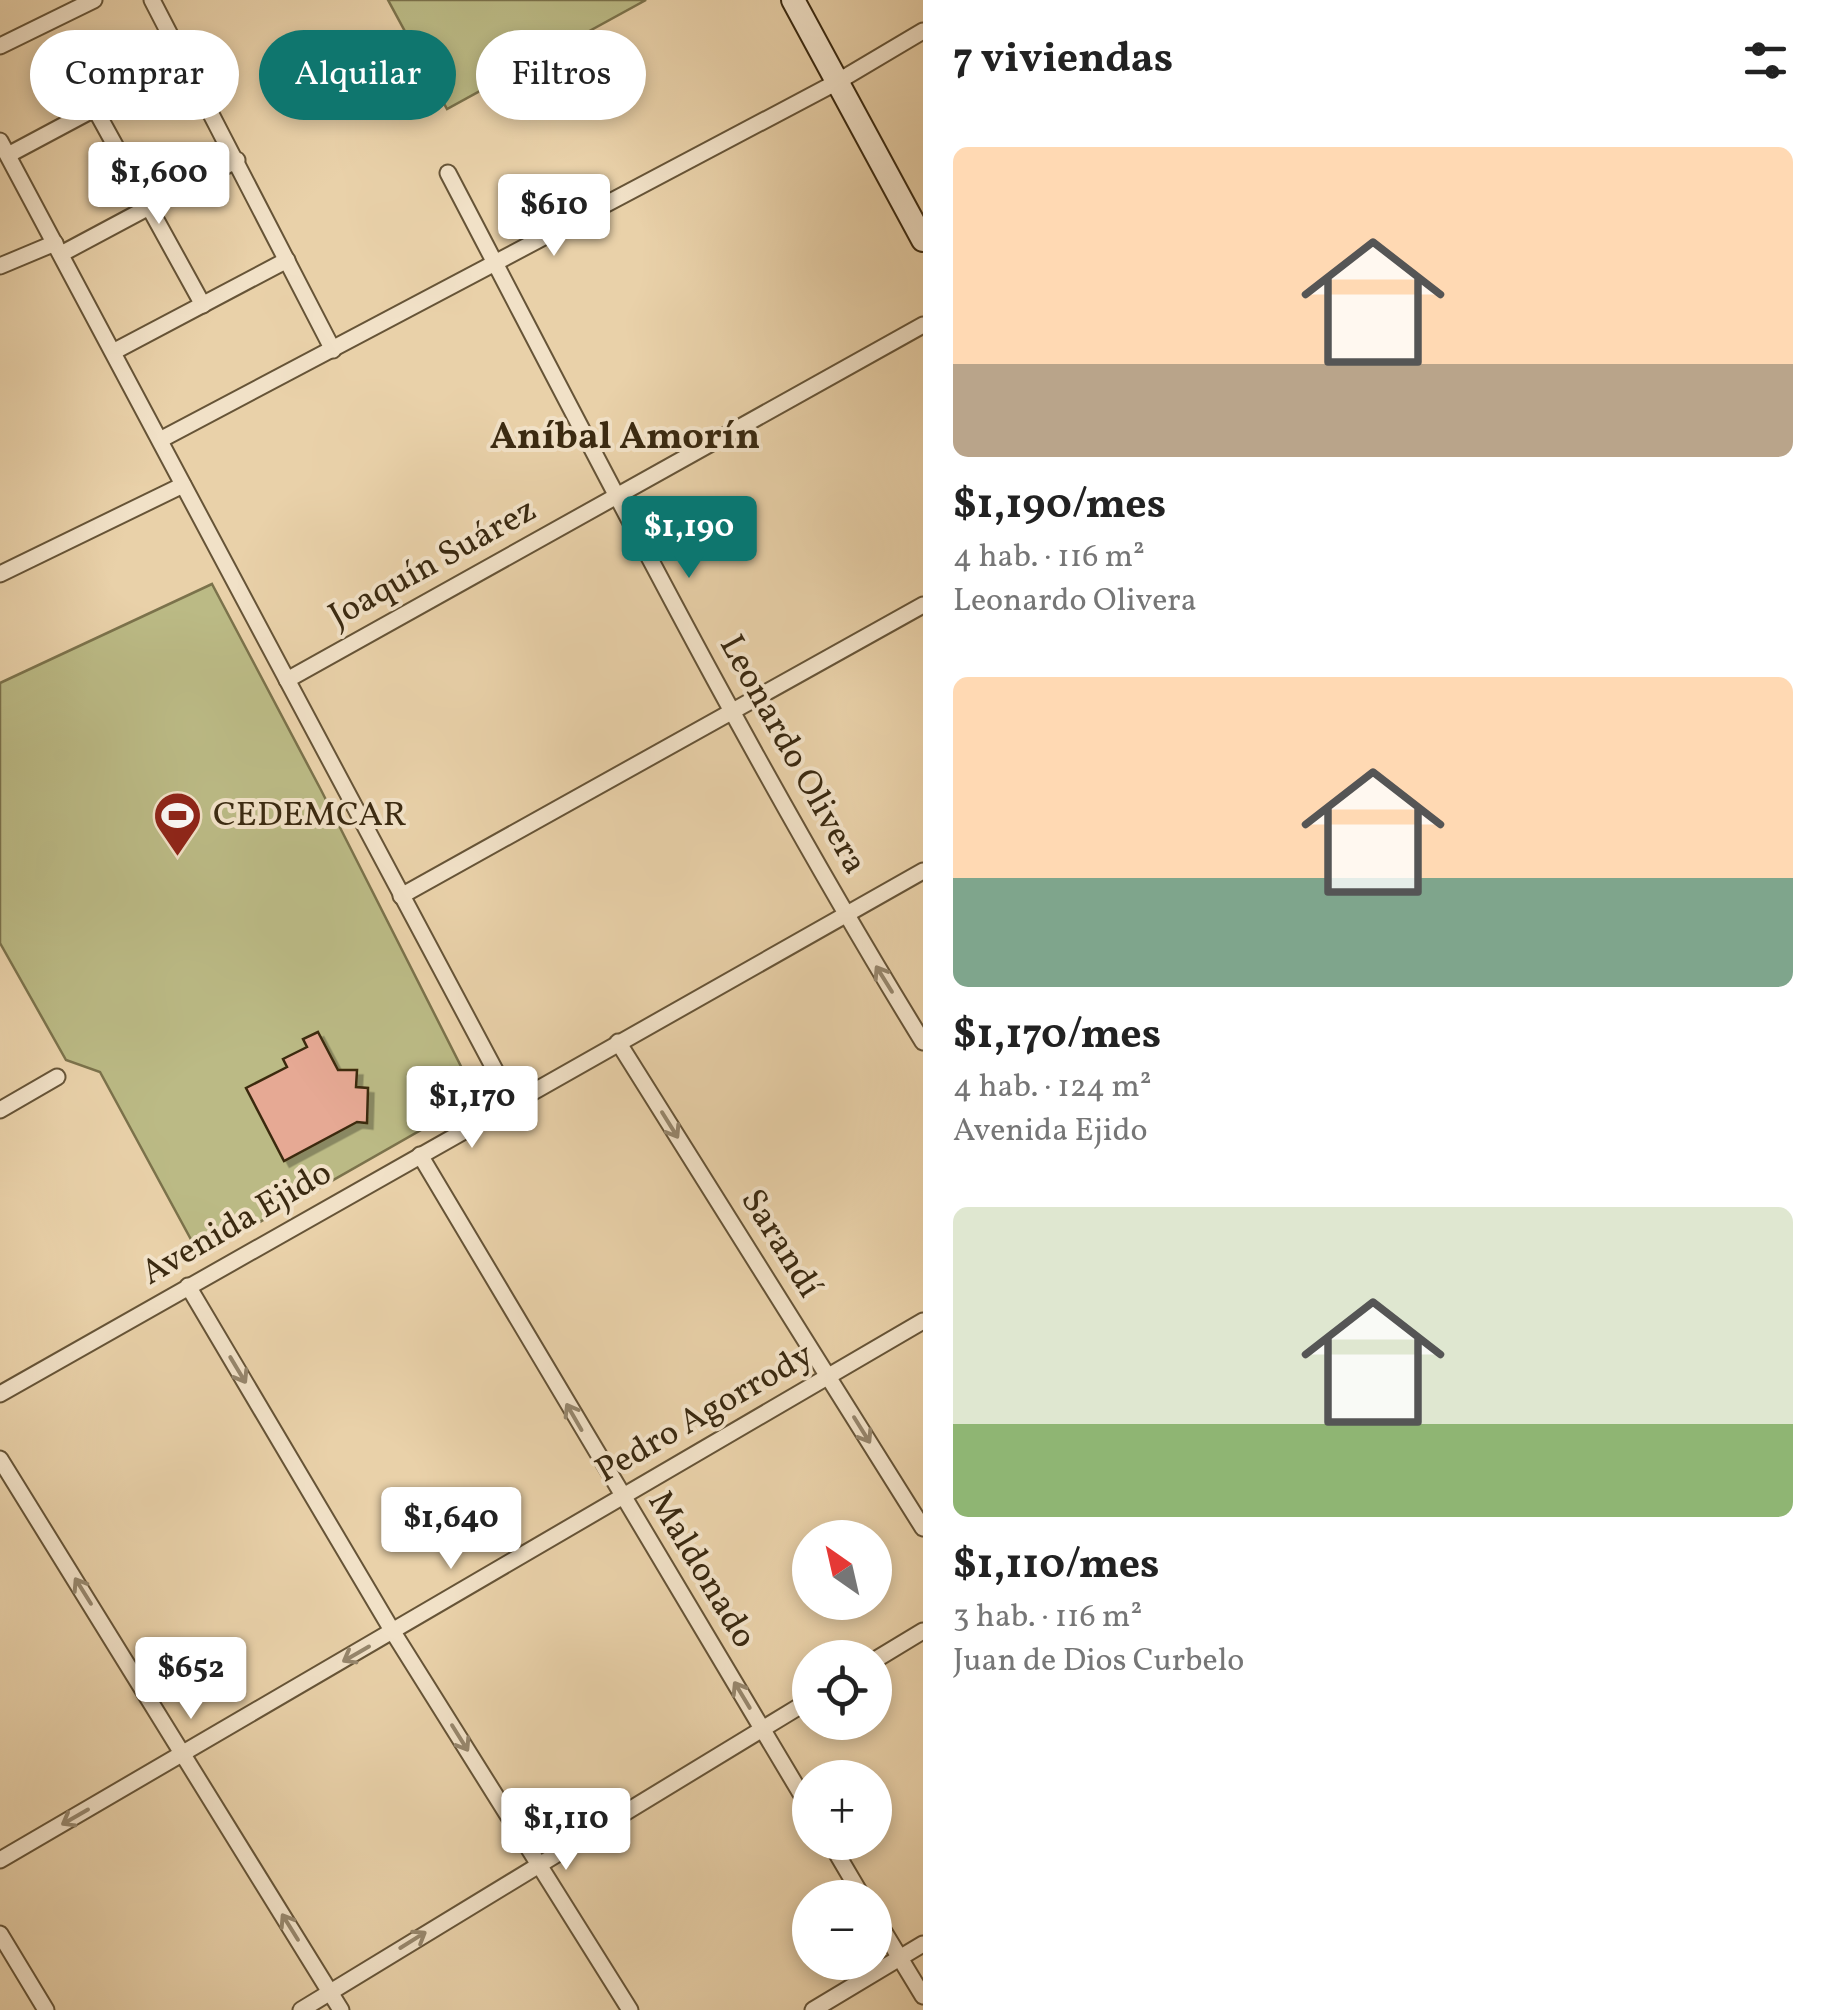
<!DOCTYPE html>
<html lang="es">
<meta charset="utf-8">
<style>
:root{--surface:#fff;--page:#f2f2f2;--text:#222;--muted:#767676;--accent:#0f766e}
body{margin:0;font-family:Vollkorn,serif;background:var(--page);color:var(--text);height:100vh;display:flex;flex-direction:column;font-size:38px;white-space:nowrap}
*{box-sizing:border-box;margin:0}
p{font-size:32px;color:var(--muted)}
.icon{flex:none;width:55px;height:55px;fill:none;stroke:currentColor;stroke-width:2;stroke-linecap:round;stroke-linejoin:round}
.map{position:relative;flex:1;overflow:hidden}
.details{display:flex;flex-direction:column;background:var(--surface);width:900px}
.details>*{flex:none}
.hud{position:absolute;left:30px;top:30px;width:742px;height:90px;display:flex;gap:20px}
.needle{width:65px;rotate:326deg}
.fabs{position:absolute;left:792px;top:1520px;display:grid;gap:20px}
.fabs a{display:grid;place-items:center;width:100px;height:100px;border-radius:50%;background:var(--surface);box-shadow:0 5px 15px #0003;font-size:50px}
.price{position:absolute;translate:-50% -85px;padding:0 22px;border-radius:10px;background:#fff;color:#222;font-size:32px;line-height:65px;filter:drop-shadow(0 2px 5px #0008)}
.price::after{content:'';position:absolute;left:50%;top:60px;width:30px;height:22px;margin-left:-15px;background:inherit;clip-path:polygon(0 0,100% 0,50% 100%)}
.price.current{background:var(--accent);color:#fff}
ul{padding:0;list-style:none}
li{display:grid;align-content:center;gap:20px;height:530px;padding:0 30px}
li span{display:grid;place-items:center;height:310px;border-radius:15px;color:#555}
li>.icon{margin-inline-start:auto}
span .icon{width:180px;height:180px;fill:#fffc;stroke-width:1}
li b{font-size:42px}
h2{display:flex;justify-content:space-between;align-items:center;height:120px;padding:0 30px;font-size:42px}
.pill{padding:0 35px;border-radius:45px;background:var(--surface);box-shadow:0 5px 15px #0003;font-size:35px;line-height:90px}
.pill.current{background:var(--accent);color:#fff}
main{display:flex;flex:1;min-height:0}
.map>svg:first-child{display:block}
.green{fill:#bbba85;stroke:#7b724b;stroke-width:2.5}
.building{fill:#e6a994;stroke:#3b2a11;stroke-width:2.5;filter:url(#shadow)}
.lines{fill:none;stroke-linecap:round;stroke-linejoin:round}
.street-casing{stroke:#665437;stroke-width:19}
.secondary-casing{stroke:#3b2a11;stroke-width:26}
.street{stroke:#f1e1c7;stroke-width:15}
.secondary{stroke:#f1e1c7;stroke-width:22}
.oneway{stroke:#96866c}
.labels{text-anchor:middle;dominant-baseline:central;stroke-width:8;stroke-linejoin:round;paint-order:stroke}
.street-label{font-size:35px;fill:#3b2a11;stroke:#f1e1c7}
.poi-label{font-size:35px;fill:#3b2a11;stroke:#f1e1c7;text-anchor:start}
.neighbourhood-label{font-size:38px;font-weight:bold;fill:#3b2a11;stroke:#f1e1c7}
</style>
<main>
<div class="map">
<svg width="923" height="2010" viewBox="0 0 923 2010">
<defs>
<filter id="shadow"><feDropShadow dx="5.5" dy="5.5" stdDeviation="0" flood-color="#0004"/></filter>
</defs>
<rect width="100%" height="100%" fill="#e9d1a9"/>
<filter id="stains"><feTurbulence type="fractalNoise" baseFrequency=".002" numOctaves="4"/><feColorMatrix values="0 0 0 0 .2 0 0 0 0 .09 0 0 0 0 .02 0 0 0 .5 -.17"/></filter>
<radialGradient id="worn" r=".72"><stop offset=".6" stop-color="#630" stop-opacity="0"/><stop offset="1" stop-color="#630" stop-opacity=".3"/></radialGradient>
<g class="green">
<polygon points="388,0 646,0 447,109"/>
<polygon points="212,584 321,790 477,1098 200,1256 100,1072 66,1060 0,943 0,683"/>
</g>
<polygon class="building" points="318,1032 338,1070 357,1070 356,1087 368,1088 367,1123 357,1122 284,1161 246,1088 287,1067 283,1059 307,1047 303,1039"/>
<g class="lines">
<defs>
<g id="street">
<polyline points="152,0 333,350"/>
<polyline points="0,46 94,0"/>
<polyline points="95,109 203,305"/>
<polyline points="0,141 512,1102"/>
<polyline points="8,155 186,60"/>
<path d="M 448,173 C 601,465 750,761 923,1042"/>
<polyline points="61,254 237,160"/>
<polyline points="0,266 55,243"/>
<polyline points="113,352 287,260"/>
<polyline points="160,440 837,82 923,31"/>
<polyline points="0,574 183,485"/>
<polyline points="287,680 923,325"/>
<polyline points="401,896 923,605"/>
<polyline points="618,1042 923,1528"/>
<polyline points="0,1110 57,1077"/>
<polyline points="420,1155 810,1809"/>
<polyline points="188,1286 393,1632 630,2010"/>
<polyline points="0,1394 923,871"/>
<polyline points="0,1459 341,2010"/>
<polyline points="875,1660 923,1631"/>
<polyline points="830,1842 863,1898"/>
<polyline points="0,1860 923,1321"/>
<polyline points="875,1917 923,1996"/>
<polyline points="0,1934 46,2010"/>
<polyline points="301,2010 810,1700"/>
<polyline points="813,2010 923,1944"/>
</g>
<polyline id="secondary" points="793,0 923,240"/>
</defs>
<use href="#street" class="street-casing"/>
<use href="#secondary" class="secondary-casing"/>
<use href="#street" class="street"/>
<use href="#secondary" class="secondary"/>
</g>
<defs><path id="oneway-shaft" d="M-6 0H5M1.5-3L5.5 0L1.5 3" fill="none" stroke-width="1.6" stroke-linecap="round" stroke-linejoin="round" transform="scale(2.5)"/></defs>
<g class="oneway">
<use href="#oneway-shaft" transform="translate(884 979) rotate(-122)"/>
<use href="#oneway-shaft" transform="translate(670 1125) rotate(58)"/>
<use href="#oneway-shaft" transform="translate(238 1370) rotate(59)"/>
<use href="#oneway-shaft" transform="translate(574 1417) rotate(-120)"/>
<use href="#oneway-shaft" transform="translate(862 1430) rotate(58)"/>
<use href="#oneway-shaft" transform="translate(83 1591) rotate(-122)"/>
<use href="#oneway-shaft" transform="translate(356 1654) rotate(150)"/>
<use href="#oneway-shaft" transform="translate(742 1695) rotate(-121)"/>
<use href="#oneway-shaft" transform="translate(460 1738) rotate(58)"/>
<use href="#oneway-shaft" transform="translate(75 1817) rotate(150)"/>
<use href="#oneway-shaft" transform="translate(290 1927) rotate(-122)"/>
<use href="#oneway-shaft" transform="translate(413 1940) rotate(-32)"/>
</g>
<defs>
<symbol id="stadium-pin" viewBox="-11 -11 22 30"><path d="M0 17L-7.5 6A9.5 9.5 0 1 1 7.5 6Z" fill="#8f2418" stroke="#f1e1c7"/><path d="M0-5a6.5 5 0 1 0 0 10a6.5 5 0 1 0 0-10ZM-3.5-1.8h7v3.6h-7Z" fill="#fff"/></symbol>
</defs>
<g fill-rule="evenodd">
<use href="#stadium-pin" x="150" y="788" width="55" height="75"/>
</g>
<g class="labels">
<g class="street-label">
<text transform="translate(433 564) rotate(-29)">Joaquín Suárez</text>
<text transform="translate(792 755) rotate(61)">Leonardo Olivera</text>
<text transform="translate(237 1224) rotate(-30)">Avenida Ejido</text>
<text transform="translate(780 1244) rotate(58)">Sarandí</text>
<text transform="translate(705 1414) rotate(-30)">Pedro Agorrody</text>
<text transform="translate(701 1570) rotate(59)">Maldonado</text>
</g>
<g class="poi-label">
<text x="213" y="816">CEDEMCAR</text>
</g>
<g class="neighbourhood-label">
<text x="625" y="438">Aníbal Amorín</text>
</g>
</g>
<rect width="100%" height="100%" filter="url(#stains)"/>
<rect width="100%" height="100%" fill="url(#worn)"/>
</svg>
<div class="fabs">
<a><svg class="needle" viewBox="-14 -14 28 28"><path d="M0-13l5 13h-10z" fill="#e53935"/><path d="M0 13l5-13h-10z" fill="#767676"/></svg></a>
<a><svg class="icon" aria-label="locate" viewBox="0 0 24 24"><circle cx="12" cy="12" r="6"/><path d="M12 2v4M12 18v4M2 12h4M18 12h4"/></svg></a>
<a>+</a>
<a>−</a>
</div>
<b class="price" style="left:159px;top:227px">$1,600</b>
<b class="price" style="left:554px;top:259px">$610</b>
<b class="price current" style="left:689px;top:581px">$1,190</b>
<b class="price" style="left:472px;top:1151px">$1,170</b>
<b class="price" style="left:451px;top:1572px">$1,640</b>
<b class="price" style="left:191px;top:1722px">$652</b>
<b class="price" style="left:566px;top:1873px">$1,110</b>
<div class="hud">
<a class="pill">Comprar</a>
<a class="pill current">Alquilar</a>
<a class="pill">Filtros</a>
</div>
</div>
<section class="details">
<h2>7 viviendas<svg class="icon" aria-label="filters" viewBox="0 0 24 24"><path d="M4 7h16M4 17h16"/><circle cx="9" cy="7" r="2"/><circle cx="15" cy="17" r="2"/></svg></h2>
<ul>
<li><span style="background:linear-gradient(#ffd9b3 70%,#b9a48a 0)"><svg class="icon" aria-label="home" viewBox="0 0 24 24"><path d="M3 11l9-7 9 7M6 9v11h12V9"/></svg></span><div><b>$1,190/mes</b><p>4 hab. · 116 m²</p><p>Leonardo Olivera</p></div></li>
<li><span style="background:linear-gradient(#ffd9b3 65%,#7fa58c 0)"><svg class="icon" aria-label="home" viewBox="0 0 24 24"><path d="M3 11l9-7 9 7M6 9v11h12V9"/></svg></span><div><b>$1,170/mes</b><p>4 hab. · 124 m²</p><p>Avenida Ejido</p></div></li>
<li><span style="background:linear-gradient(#dfe7d0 70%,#8fb573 0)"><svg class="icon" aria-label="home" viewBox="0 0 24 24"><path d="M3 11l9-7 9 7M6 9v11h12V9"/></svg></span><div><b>$1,110/mes</b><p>3 hab. · 116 m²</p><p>Juan de Dios Curbelo</p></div></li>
</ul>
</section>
</main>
